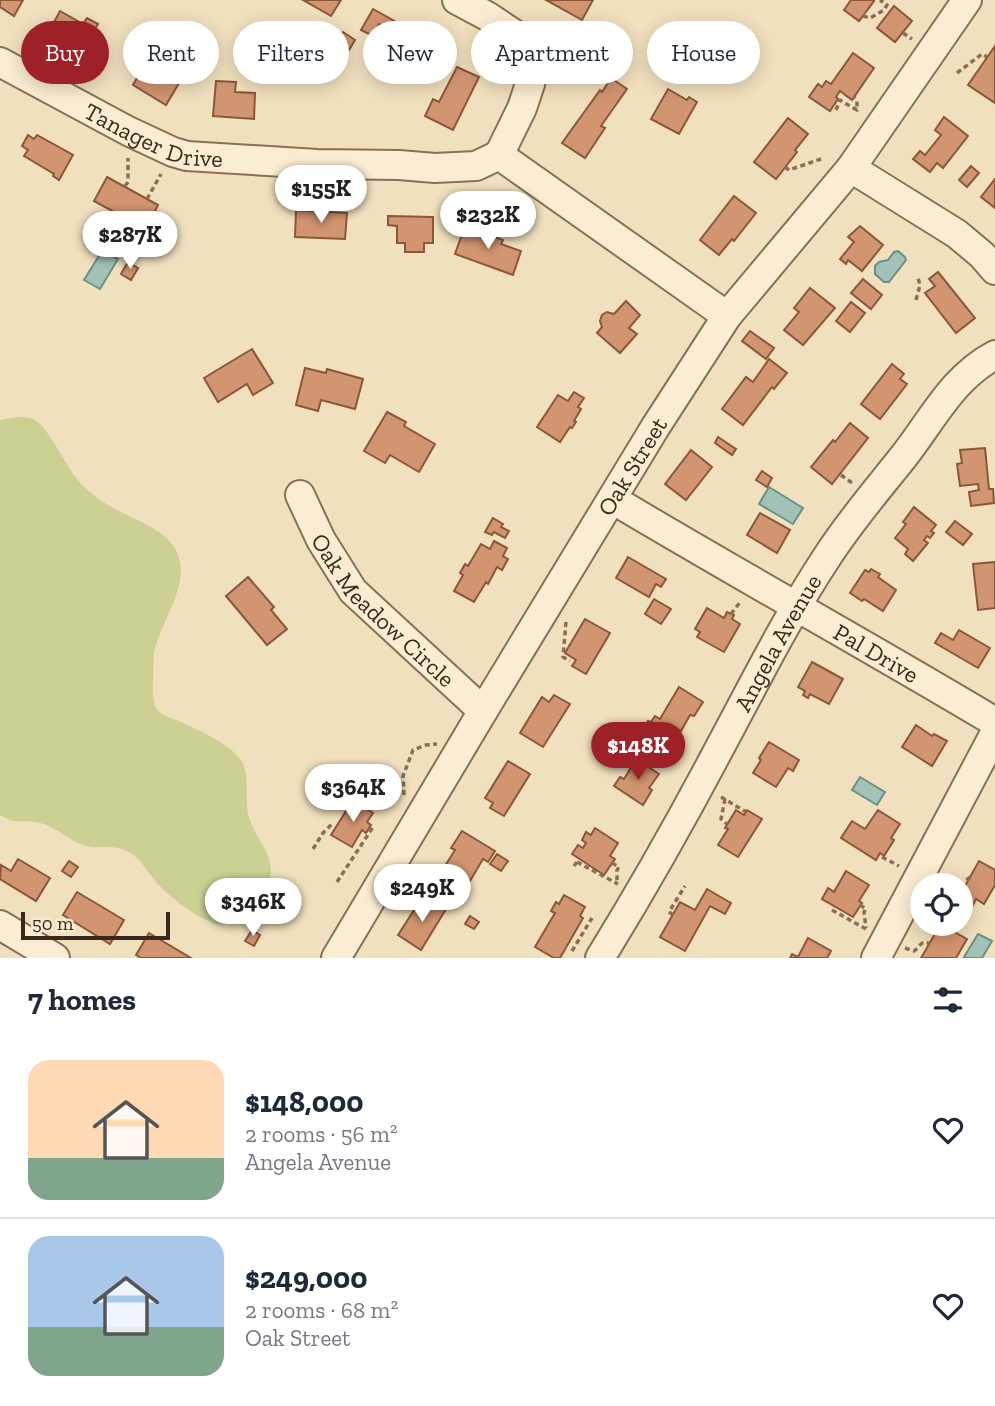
<!DOCTYPE html>
<meta charset="utf-8">
<style>
:root{--surface:#fff;--page:#f2f2f3;--text:#1f2937;--muted:#747a83;--line:#e0e1e3;--accent:#9f2128}
body{margin:0;font-family:"Zilla Slab",serif;background:var(--page);color:var(--text);height:100vh;display:flex;flex-direction:column;font-size:26px;white-space:nowrap}
*{box-sizing:border-box;margin:0}
p{font-size:23px;color:var(--muted)}
.icon{flex:none;width:38px;height:38px;fill:none;stroke:currentColor;stroke-width:2;stroke-linecap:round;stroke-linejoin:round}
.map{position:relative;height:958px;overflow:hidden}
.side{display:flex;flex-direction:column;background:var(--surface);flex:1}
.side>*{flex:none}
.guide{position:absolute;left:21px;top:21px;width:954px;height:63px;display:flex;gap:14px}
.buttons{position:absolute;left:910px;top:873px;display:grid;gap:14px}
.buttons a{display:grid;place-items:center;width:63px;height:63px;border-radius:50%;background:var(--surface);box-shadow:0 4px 18px #0003;font-size:35px}
.scale{position:absolute;left:21px;bottom:18px;width:149px;box-sizing:border-box;padding-left:7px;border:4px solid #39281b;border-top:0;font-size:19px;line-height:24px;white-space:nowrap;color:#39281b;-webkit-text-stroke:5px #f8eace;paint-order:stroke}
.price{position:absolute;translate:-50% -60px;padding:0 16px;border-radius:24px;background:#fff;color:#222;font-size:23px;line-height:46px;filter:drop-shadow(0 2px 4px #0008)}
.price::after{content:'';position:absolute;left:50%;top:42px;width:21px;height:16px;margin-left:-10px;background:inherit;clip-path:polygon(0 0,100% 0,50% 100%)}
.price.active{background:var(--accent);color:#fff}
ul{padding:0;list-style:none}
li{display:flex;align-items:center;gap:21px;height:175px;padding:0 28px}
li+li{border-top:2px solid var(--line)}
li span{display:grid;place-items:center;flex:none;width:196px;height:140px;border-radius:21px;color:#555}
li>.icon{margin-inline-start:auto}
span .icon{width:84px;height:84px;fill:#fffc;stroke-width:1}
li b{font-size:30px}
h2{display:flex;justify-content:space-between;align-items:center;height:84px;padding:0 28px;font-size:30px}
.pill{padding:0 24px;border-radius:32px;background:var(--surface);box-shadow:0 4px 18px #0003;font-size:24px;line-height:63px}
.pill.active{background:var(--accent);color:#fff}
.map>svg:first-child{display:block}
.green{fill:#ccd092}
.water{fill:#a2c2b7;stroke:#699185;stroke-width:2}
.building{fill:#d29571;stroke:#8c5639;stroke-width:2}
.lines{fill:none;stroke-linecap:round;stroke-linejoin:round}
.minor-casing{stroke:#8b6f55;stroke-width:32}
.path{stroke:#8b6f55;stroke-width:3.5;stroke-dasharray:5 3.5;stroke-linecap:butt}
.minor{stroke:#fbedd2;stroke-width:28}
.labels{text-anchor:middle;dominant-baseline:central;stroke-width:6;stroke-linejoin:round;paint-order:stroke}
.street-label{font-size:24px;fill:#39281b;stroke:#f8eace}
</style>
<div class="map">
<svg width="995" height="958" viewBox="0 0 995 958">
<rect width="100%" height="100%" fill="#f1e0be"/>
<path class="green" d="M 17,417 C 22,417 28,417 33,419 C 48,426 65,464 76,478 C 85,489 96,498 108,505 C 132,520 175,530 180,562 C 185,594 160,623 154,653 C 153,661 154,671 153,679 C 153,687 152,698 155,706 C 159,716 171,717 181,722 C 198,730 238,747 244,766 C 249,781 245,799 248,814 C 252,834 272,851 271,873 C 270,892 233,932 213,923 C 193,915 172,899 157,883 C 148,873 141,859 129,852 C 115,843 97,850 83,845 C 68,840 55,826 40,823 C 23,819 17,826 0,815 L 0,420 Z"/>
<g class="water">
<polygon points="107,250 115,255 114,257 118,259 100,289 84,280 102,251 105,253"/>
<polygon points="898,251 905,257 906,260 889,282 884,282 875,274 875,266 879,262 888,260 894,252"/>
<polygon points="769,487 803,508 793,524 759,504"/>
<polygon points="860,777 885,792 877,805 852,790"/>
<polygon points="978,934 992,941 982,958 966,958 964,957"/>
</g>
<g class="building">
<polygon points="0,0 23,0 14,16 0,7"/>
<polygon points="303,0 341,0 331,16"/>
<polygon points="546,0 593,0 582,20"/>
<polygon points="851,0 872,0 874,1 859,21 844,10"/>
<polygon points="894,6 912,21 895,42 877,28"/>
<polygon points="373,9 423,37 410,60 404,57 401,63 386,55 389,49 377,42 385,28 379,24 373,36 361,30"/>
<polygon points="60,11 83,24 87,18 98,24 82,53 47,35"/>
<polygon points="343,32 355,40 349,50 337,42"/>
<polygon points="995,46 995,103 968,85"/>
<polygon points="853,53 874,68 852,100 840,91 836,97 838,99 830,111 809,97 818,84 822,87 826,81 831,84"/>
<polygon points="149,57 157,62 154,68 179,83 166,105 133,85"/>
<polygon points="457,67 479,77 453,130 425,116 433,99 439,102"/>
<polygon points="611,78 627,89 601,126 605,128 585,158 562,143 600,90 602,92"/>
<polygon points="216,81 236,82 235,92 255,93 254,119 213,116"/>
<polygon points="668,89 687,100 689,97 697,102 679,134 651,119"/>
<polygon points="944,117 968,136 943,168 937,163 930,172 913,159 920,151 925,155 941,135 935,130"/>
<polygon points="788,118 808,134 795,150 797,152 776,179 754,162"/>
<polygon points="28,135 34,139 37,135 73,155 59,180 53,176 54,174 24,156 28,150 22,146"/>
<polygon points="971,166 979,173 967,187 959,180"/>
<polygon points="107,177 158,205 155,211 168,218 158,236 94,201"/>
<polygon points="995,179 995,208 981,197"/>
<polygon points="734,196 756,213 734,241 732,239 719,255 700,240"/>
<polygon points="296,210 347,213 345,239 295,237"/>
<polygon points="388,216 433,217 433,243 424,243 424,252 405,252 405,243 397,243 397,226 388,225"/>
<polygon points="465,226 503,240 501,244 521,251 513,275 455,254"/>
<polygon points="860,226 883,245 862,271 848,260 846,264 840,259 854,242 848,237"/>
<polygon points="128,262 138,268 131,280 121,274"/>
<polygon points="938,272 975,318 956,333 925,293 935,286 929,279"/>
<polygon points="863,279 882,295 871,309 851,293"/>
<polygon points="810,288 835,308 803,345 784,330 799,312 794,308"/>
<polygon points="626,301 640,315 629,328 637,334 620,353 597,333 602,327 600,321 602,315 607,312 614,314"/>
<polygon points="851,302 865,313 850,332 836,321"/>
<polygon points="750,331 774,348 766,359 742,341"/>
<polygon points="252,349 273,383 253,395 247,384 218,402 204,378"/>
<polygon points="769,359 787,373 774,389 772,387 743,425 722,409 746,377 753,382"/>
<polygon points="892,364 904,374 900,379 907,384 880,419 861,404"/>
<polygon points="305,368 326,373 327,369 363,379 355,409 321,400 318,411 296,405"/>
<polygon points="574,392 584,398 578,407 581,409 574,421 576,422 572,428 570,427 560,442 537,427 558,395 568,401"/>
<polygon points="387,412 406,422 404,426 435,444 419,472 390,455 385,463 364,451"/>
<polygon points="850,423 868,438 832,484 811,467 833,440 835,442"/>
<polygon points="718,437 736,449 732,455 715,443"/>
<polygon points="985,448 989,489 993,489 994,503 971,506 969,492 979,490 978,484 960,486 957,464 962,463 960,450"/>
<polygon points="691,450 712,467 686,500 665,484"/>
<polygon points="762,471 772,478 767,487 756,480"/>
<polygon points="914,507 936,525 931,531 934,533 930,538 927,536 924,540 928,543 913,561 905,554 908,549 895,538 906,524 903,522"/>
<polygon points="760,513 790,530 777,553 747,535"/>
<polygon points="493,518 503,524 501,527 509,531 505,538 494,532 492,535 485,532"/>
<polygon points="955,521 972,534 963,545 946,532"/>
<polygon points="494,541 507,548 503,556 508,559 502,570 497,567 488,584 486,582 474,602 454,591 463,575 460,573 465,564 468,566 481,544 490,549"/>
<polygon points="628,557 666,579 661,587 656,584 649,597 616,578"/>
<polygon points="995,562 995,608 978,610 973,564"/>
<polygon points="871,569 880,574 878,577 896,590 883,611 864,599 862,601 850,593 865,570 869,572"/>
<polygon points="248,577 274,607 271,610 287,629 267,645 226,596"/>
<polygon points="654,599 671,609 661,624 645,614"/>
<polygon points="707,608 724,618 727,612 734,615 732,619 740,624 724,652 697,637 700,632 695,629"/>
<polygon points="585,619 610,633 586,674 572,666 576,660 565,653"/>
<polygon points="959,630 990,648 978,668 935,643 941,633 953,640"/>
<polygon points="812,662 843,679 829,704 810,694 808,698 803,695 805,691 798,687"/>
<polygon points="679,687 703,702 694,716 690,715 681,731 669,724 665,731 668,732 660,745 640,733 648,721 651,722 655,716 660,719"/>
<polygon points="554,695 570,704 543,747 520,733 542,697 549,702"/>
<polygon points="916,725 932,736 934,734 947,741 932,766 902,747"/>
<polygon points="769,742 799,760 793,771 788,768 776,787 753,773 761,760 759,758"/>
<polygon points="636,759 659,774 649,788 652,790 643,805 614,786 620,777 624,779"/>
<polygon points="508,761 530,774 504,816 490,808 493,803 485,798"/>
<polygon points="353,800 373,813 367,822 371,825 366,833 362,830 352,847 331,835"/>
<polygon points="736,810 744,815 747,810 762,819 738,857 718,845 728,829 725,828"/>
<polygon points="878,810 900,824 891,838 894,840 884,856 880,853 876,860 841,838 852,821 865,829"/>
<polygon points="595,828 618,843 610,856 615,859 604,875 572,854 578,845 583,848 586,843 582,840 586,832 591,835"/>
<polygon points="462,831 495,851 488,862 483,859 470,881 466,879 459,891 442,880 449,869 445,866 455,850 451,848"/>
<polygon points="497,854 508,861 501,871 490,864"/>
<polygon points="18,859 50,878 36,901 0,879 1,865 11,871"/>
<polygon points="69,861 78,867 71,877 62,871"/>
<polygon points="979,861 995,870 995,885 984,904 976,899 972,907 961,901 961,893"/>
<polygon points="846,871 869,885 859,901 862,903 853,917 822,899 828,888 834,892"/>
<polygon points="707,889 731,903 725,914 710,906 685,951 660,937 680,902 695,910"/>
<polygon points="77,892 124,920 110,944 63,915"/>
<polygon points="564,895 585,907 580,916 583,918 560,958 554,958 535,947 555,913 551,911 556,902 559,904"/>
<polygon points="420,901 429,907 433,901 446,909 421,950 398,935"/>
<polygon points="470,916 479,922 474,929 465,924"/>
<polygon points="944,926 967,939 956,958 921,958 935,934 939,935"/>
<polygon points="252,930 260,935 254,946 245,941"/>
<polygon points="149,933 191,958 141,958 136,955"/>
<polygon points="808,938 831,951 827,958 790,958 792,954 798,957"/>
</g>
<g class="lines">
<defs>
<g id="minor">
<polyline points="457,0 487,16 529,44 535,50 536,60 530,84 522,108 499,155"/>
<path id="s1" d="M 0,62 L 128,131 L 173,152 L 187,156 L 317,164 L 399,165 L 435,168 L 476,166 L 499,155 L 727,316"/>
<polyline points="851,168 957,234 982,255 995,270"/>
<path id="s2" d="M 300,495 L 321,540 L 353,591 L 483,711"/>
<path id="s3" d="M 612,499 C 739,575 868,646 995,722"/>
<polyline points="0,925 55,958"/>
<path id="s4" d="M 336,958 L 483,711 L 656,426 L 727,316 L 851,168 L 967,0"/>
<path id="s5" d="M 600,958 C 642,890 681,821 718,751 C 753,686 786,619 827,557 C 850,521 878,489 904,456 C 933,419 952,378 995,355"/>
<polyline points="876,958 995,733"/>
</g>
</defs>
<use href="#minor" class="minor-casing"/>
<g class="path">
<polyline points="863,16 870,18 884,10 887,5 880,0"/>
<polyline points="903,33 912,39"/>
<polyline points="957,73 982,54 987,57"/>
<polyline points="836,110 840,100 857,110 857,101 854,97"/>
<polyline points="785,167 789,170 821,159"/>
<polyline points="125,186 128,182 128,158"/>
<polyline points="147,199 161,174"/>
<polyline points="916,300 920,285 918,278"/>
<polyline points="841,475 852,483"/>
<polyline points="731,614 741,601"/>
<polyline points="566,622 563,657 570,661"/>
<polyline points="404,795 403,776 413,750 426,745 437,744"/>
<polyline points="721,797 746,812"/>
<polyline points="725,799 721,819 727,824"/>
<polyline points="313,849 323,833 333,823"/>
<polyline points="882,857 899,866"/>
<polyline points="577,862 618,884"/>
<polyline points="612,863 619,867 617,870 617,881"/>
<polyline points="574,866 579,859"/>
<polyline points="337,882 373,827"/>
<polyline points="960,886 970,877"/>
<polyline points="860,905 866,909 864,912 866,928"/>
<polyline points="832,910 866,929"/>
<polyline points="673,915 669,912 685,886"/>
<path d="M 905,948 L 914,951 C 920,947 921,939 930,944"/>
<polyline points="572,951 592,918"/>
</g>
<use href="#minor" class="minor"/>
</g>
<g class="labels">
<g class="street-label">
<text stroke="none"><textPath href="#s1" startOffset="172">Tanager Drive</textPath></text>
<text stroke="none"><textPath href="#s4" startOffset="574">Oak Street</textPath></text>
<text stroke="none"><textPath href="#s2" startOffset="144">Oak Meadow Circle</textPath></text>
<text stroke="none"><textPath href="#s5" startOffset="362">Angela Avenue</textPath></text>
<text stroke="none"><textPath href="#s3" startOffset="306">Pal Drive</textPath></text>
</g>
</g>
</svg>
<div class="buttons">
<a><svg class="icon" aria-label="locate" viewBox="0 0 24 24"><circle cx="12" cy="12" r="6"/><path d="M12 2v4M12 18v4M2 12h4M18 12h4"/></svg></a>
</div>
<div class="scale">50 m</div>
<b class="price" style="left:321px;top:225px">$155K</b>
<b class="price" style="left:488px;top:251px">$232K</b>
<b class="price" style="left:130px;top:271px">$287K</b>
<b class="price active" style="left:638px;top:782px">$148K</b>
<b class="price" style="left:353px;top:824px">$364K</b>
<b class="price" style="left:422px;top:924px">$249K</b>
<b class="price" style="left:253px;top:938px">$346K</b>
<div class="guide">
<a class="pill active">Buy</a>
<a class="pill">Rent</a>
<a class="pill">Filters</a>
<a class="pill">New</a>
<a class="pill">Apartment</a>
<a class="pill">House</a>
</div>
</div>
<section class="side">
<h2>7 homes<svg class="icon" aria-label="filters" viewBox="0 0 24 24"><path d="M4 7h16M4 17h16"/><circle cx="9" cy="7" r="2"/><circle cx="15" cy="17" r="2"/></svg></h2>
<ul>
<li><span style="background:linear-gradient(#ffd9b3 70%,#7fa58c 0)"><svg class="icon" aria-label="home" viewBox="0 0 24 24"><path d="M3 11l9-7 9 7M6 9v11h12V9"/></svg></span><div><b>$148,000</b><p>2 rooms · 56 m²</p><p>Angela Avenue</p></div><svg class="icon" aria-label="heart" viewBox="0 0 24 24"><path d="M12 20l-8-8c-3-5 5-10 8-4 3-6 11-1 8 4z"/></svg></li>
<li><span style="background:linear-gradient(#a9c7e8 65%,#7fa58c 0)"><svg class="icon" aria-label="home" viewBox="0 0 24 24"><path d="M3 11l9-7 9 7M6 9v11h12V9"/></svg></span><div><b>$249,000</b><p>2 rooms · 68 m²</p><p>Oak Street</p></div><svg class="icon" aria-label="heart" viewBox="0 0 24 24"><path d="M12 20l-8-8c-3-5 5-10 8-4 3-6 11-1 8 4z"/></svg></li>
</ul>
</section>
